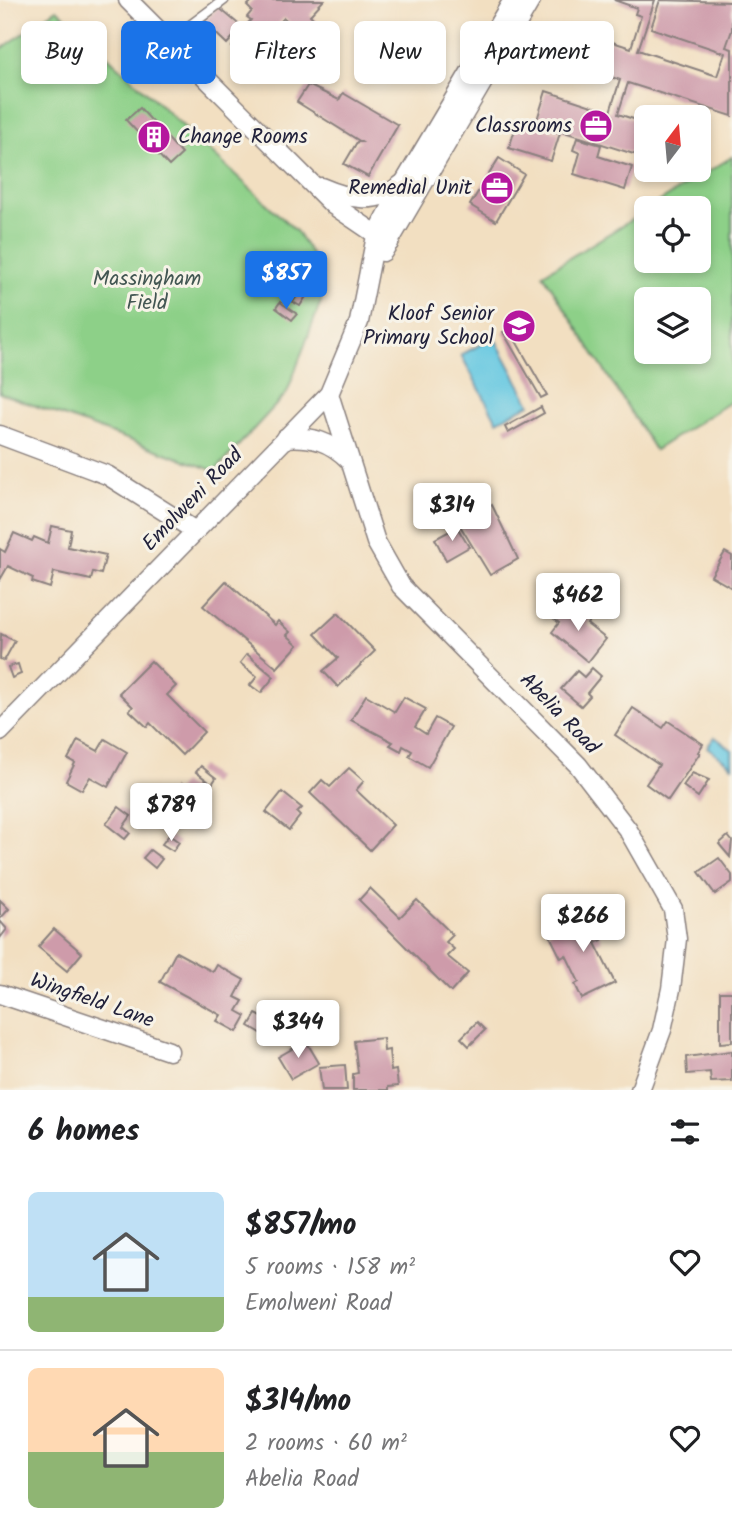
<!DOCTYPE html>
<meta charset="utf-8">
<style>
:root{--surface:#fff;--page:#f6f6f6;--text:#202124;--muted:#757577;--line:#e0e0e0;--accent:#1a73e8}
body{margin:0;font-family:Kalam,sans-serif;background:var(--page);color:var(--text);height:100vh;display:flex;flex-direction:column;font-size:26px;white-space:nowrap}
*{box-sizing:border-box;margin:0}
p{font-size:23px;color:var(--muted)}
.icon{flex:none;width:38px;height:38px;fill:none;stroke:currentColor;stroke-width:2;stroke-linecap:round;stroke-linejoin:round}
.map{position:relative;height:1090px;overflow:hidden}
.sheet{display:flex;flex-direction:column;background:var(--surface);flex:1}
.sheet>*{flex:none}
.guide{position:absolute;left:21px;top:21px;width:691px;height:63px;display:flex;gap:14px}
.needle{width:46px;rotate:16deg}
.buttons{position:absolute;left:634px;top:105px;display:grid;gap:14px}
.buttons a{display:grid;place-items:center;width:77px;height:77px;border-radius:10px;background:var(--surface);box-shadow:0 4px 10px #0003;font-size:35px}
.price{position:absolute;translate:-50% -60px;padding:0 16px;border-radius:7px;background:#fff;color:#222;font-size:23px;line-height:46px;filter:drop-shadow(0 2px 4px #0008)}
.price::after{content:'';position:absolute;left:50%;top:42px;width:21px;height:16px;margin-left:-10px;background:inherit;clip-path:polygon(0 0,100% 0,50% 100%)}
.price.on{background:var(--accent);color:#fff}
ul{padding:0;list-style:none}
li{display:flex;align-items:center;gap:21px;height:175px;padding:0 28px}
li+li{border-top:2px solid var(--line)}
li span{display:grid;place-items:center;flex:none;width:196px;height:140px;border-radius:10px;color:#555}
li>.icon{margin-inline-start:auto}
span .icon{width:84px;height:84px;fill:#fffc;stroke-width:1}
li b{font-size:30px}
h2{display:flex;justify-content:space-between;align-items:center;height:84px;padding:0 28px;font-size:30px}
.pill{padding:0 24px;border-radius:10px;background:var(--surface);box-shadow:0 4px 10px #0003;font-size:24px;line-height:63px}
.pill.on{background:var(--accent);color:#fff}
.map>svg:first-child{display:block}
.green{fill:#8dd088;stroke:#587962;stroke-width:2;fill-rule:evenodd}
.water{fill:#63c7e1;stroke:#42748e;stroke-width:2}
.building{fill:#ce9baa}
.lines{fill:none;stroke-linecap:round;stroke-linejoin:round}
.lane-casing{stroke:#8a807e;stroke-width:12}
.street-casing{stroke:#8a807e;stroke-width:21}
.lane{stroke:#fff;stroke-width:9}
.street{stroke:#fff;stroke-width:18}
.labels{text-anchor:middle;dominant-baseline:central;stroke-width:6;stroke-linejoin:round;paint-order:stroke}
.poi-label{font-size:21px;fill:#22223b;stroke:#f7f3e8;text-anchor:end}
.park-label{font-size:21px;fill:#425652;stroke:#f7f3e8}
.street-label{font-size:21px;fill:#22223b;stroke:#f7f3e8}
</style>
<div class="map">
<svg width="732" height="1090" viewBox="0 0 732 1090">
<rect width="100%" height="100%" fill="#f7f3e8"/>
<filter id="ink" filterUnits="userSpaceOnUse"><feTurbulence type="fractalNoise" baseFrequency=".0143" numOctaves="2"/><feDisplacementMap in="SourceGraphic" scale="14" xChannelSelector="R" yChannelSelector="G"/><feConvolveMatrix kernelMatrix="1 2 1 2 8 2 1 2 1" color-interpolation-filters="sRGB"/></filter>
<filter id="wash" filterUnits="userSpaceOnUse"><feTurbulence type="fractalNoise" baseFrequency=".00686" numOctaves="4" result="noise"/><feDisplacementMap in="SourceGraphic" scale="28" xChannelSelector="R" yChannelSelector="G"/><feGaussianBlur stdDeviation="1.57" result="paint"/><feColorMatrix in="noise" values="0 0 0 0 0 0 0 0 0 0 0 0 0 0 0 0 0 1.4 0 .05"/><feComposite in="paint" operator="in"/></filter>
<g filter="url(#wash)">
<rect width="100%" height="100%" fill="#f2dfc1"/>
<g class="green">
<polygon points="57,9 296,231 320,267 321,301 287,393 215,471 0,393 0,50"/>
<path d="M 732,157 L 732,401 L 655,450 L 543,274 L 646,211 L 646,261 L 698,261 L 698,208 L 649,208 ZM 646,299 L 698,299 L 698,352 L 646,352 Z"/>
</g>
<g class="water">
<polygon points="494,337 530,404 497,421 461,355"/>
<polygon points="715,737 732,750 732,766 707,747"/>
</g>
<g id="blocks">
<g class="building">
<polygon points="253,0 324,0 310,15 320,25 307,39 284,18 245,60 232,47 241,37 238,34 251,20 247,17 252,11 247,6"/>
<polygon points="614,0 655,0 638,50 717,76 725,53 651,28 660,0 732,2 732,30 726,47 732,49 732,116 628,83 618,114 646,123 646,158 536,123 546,91 610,112 620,80 578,66 588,34 631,48 641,16 635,14 637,8"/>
<polygon points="218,7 242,27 227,44 204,22"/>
<polygon points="560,28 579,34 570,61 551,55"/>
<polygon points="308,85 339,100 343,93 398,125 368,177 344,164 357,142 361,142 297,102"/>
<polygon points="140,108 182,154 169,166 126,120"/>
<polygon points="518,120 560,133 551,161 509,148"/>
<polygon points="577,138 601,145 598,156 632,167 625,190 574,174 580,153 573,150"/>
<polygon points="499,158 524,174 496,221 470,205"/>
<polygon points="304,286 310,290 300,306 293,302"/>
<polygon points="280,302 297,314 292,320 276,308"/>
<polygon points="509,329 547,395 541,398 503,332"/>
<polygon points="541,407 544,413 508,433 505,427"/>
<polygon points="492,505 518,559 490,575 459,524"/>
<polygon points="52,526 71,530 68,547 106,555 101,574 93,572 91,580 54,572 50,588 32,582 33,578 8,566 0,580 0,549 5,552 14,533 32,541 34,537 48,543"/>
<polygon points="457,527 469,547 446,560 435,539"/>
<polygon points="725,552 732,556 732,588 711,576"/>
<polygon points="226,581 275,625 278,621 290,632 287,635 298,645 277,668 203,606"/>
<polygon points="575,606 591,619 587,624 606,639 588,662 552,632 559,623 553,618 560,610 567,615"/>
<polygon points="338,613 375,651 338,687 323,671 338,658 315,634"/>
<polygon points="1,634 15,641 4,661 0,659"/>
<polygon points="247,654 274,677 261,693 250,685 257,677 240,663"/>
<polygon points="151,661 176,686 167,695 204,732 182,755 150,723 147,727 129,710 133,707 119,693"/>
<polygon points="18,664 21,674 12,678 8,667"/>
<polygon points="592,668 601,676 587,693 590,696 581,706 561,689 577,671 584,677"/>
<polygon points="366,695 395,712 404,697 426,709 415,727 426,734 435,718 451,727 428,767 409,756 412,751 403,746 401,751 390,745 393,742 351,720"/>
<polygon points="633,708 663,728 668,721 703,744 698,752 700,753 668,800 646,784 659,765 615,735"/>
<polygon points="105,739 127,752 108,787 90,777 82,790 66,781 75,763 68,759 78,740 98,751"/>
<polygon points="201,766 216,778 212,784 196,772"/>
<polygon points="349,768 364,781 356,790 393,825 370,850 310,793 322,780 330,787"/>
<polygon points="692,773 709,780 698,797 683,786"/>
<polygon points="182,783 197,794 175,826 160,815"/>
<polygon points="282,792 302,808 297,813 300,816 289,830 266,812"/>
<polygon points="119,807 131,816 123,827 130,833 125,839 106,824"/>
<polygon points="169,835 179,842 173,851 162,844"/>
<polygon points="728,836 732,841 730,857 719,844"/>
<polygon points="150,850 162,859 155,868 143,858"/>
<polygon points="719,858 732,875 732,882 715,894 699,872"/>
<polygon points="370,888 400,917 417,900 453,935 446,942 454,949 447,956 468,973 451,992 359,900"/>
<polygon points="0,900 9,909 0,919"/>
<polygon points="589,912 602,940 595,943 615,983 582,999 575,984 579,982 566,955 561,958 548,932"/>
<polygon points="0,921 7,929 0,938"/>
<polygon points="54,929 82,953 67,971 38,947"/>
<polygon points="176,952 213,972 217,965 244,980 235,997 243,1001 237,1011 246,1016 237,1032 217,1021 221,1015 160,982"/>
<polygon points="720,992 732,992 732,1042 720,1043"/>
<polygon points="256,1014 275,1024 268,1037 249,1026"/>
<polygon points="477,1022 485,1030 469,1046 461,1038"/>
<polygon points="383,1038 384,1051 389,1050 391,1071 396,1070 398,1086 388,1087 388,1090 353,1090 353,1074 358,1073 354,1041"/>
<polygon points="306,1041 319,1063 291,1079 278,1057"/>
<polygon points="732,1051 732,1081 711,1082 710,1072 687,1074 686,1057"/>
<polygon points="345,1065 347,1090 322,1090 319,1067"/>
</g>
</g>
</g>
<g filter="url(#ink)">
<use href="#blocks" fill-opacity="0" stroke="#8a807e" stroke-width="2"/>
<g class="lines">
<defs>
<polyline id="lane" points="168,42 224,0"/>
<g id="street">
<polyline points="128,0 333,205 389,243"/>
<path d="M 321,187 C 349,199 377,206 402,184"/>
<polyline points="383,252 531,0"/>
<polyline points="329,394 376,542 401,586 578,765 628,830 673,909 677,939 671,989 662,1030 640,1090"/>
<polyline points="0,435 107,475 194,530"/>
<path d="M 285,438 C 312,436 330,441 349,460"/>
<polyline points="0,732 329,394 359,322 376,236 405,181 513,0"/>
<polyline points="0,994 169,1051"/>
</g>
</defs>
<use href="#lane" class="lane-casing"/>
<use href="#street" class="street-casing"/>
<use href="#lane" class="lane"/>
<use href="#street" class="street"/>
</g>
</g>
<defs>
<symbol id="office-disc" viewBox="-11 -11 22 22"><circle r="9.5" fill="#b5179e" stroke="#f7f3e8"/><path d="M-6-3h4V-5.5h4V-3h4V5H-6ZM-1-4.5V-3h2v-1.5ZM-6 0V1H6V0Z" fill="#fff"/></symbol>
<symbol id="building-disc" viewBox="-11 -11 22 22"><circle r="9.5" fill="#b5179e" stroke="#f7f3e8"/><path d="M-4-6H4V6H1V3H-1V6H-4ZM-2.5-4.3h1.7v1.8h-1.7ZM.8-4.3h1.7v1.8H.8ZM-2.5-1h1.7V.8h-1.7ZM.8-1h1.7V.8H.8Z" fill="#fff"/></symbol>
<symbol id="school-disc" viewBox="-11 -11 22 22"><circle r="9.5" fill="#b5179e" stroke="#f7f3e8"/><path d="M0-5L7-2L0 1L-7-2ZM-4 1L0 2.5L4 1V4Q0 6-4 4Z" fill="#fff"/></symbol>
</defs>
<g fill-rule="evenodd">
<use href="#office-disc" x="577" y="107" width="38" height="38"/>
<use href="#building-disc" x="135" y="118" width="38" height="38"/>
<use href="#office-disc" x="478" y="169" width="38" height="38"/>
<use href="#school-disc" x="500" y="307" width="38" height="38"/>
</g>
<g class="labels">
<g class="poi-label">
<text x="572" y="126">Classrooms</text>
<text x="178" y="137" text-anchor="start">Change Rooms</text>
<text x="472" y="188">Remedial Unit</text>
<text x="494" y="314">Kloof Senior<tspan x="494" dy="24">Primary School</tspan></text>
</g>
<g class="park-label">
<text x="147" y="279">Massingham<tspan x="147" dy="24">Field</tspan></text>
</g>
<g class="street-label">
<text transform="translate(193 500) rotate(-46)">Emolweni Road</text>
<text transform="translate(559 714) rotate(46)">Abelia Road</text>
<text transform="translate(92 1001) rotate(19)">Wingfield Lane</text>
</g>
</g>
</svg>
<div class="buttons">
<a><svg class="needle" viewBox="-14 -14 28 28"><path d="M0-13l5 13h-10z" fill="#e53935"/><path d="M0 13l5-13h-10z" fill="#757577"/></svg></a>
<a><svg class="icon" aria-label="locate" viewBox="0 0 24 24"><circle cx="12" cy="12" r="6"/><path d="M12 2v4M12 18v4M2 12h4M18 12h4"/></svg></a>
<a><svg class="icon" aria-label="layers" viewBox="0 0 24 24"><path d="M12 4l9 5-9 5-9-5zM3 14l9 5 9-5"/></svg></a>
</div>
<b class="price on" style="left:286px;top:311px">$857</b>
<b class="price" style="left:452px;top:543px">$314</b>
<b class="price" style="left:578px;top:633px">$462</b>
<b class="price" style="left:171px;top:843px">$789</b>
<b class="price" style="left:583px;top:954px">$266</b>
<b class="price" style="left:298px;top:1060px">$344</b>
<div class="guide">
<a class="pill">Buy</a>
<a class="pill on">Rent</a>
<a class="pill">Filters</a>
<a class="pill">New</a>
<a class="pill">Apartment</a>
</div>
</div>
<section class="sheet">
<h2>6 homes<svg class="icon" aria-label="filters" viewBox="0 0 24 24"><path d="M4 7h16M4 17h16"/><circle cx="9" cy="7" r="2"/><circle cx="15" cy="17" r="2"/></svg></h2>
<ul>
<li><span style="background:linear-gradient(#bfe0f5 75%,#8fb573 0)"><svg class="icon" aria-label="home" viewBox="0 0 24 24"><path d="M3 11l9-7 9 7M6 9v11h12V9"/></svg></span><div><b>$857/mo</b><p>5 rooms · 158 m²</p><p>Emolweni Road</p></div><svg class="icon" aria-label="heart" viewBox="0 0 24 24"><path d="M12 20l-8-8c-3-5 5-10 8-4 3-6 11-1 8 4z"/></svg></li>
<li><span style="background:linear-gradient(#ffd9b3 60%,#8fb573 0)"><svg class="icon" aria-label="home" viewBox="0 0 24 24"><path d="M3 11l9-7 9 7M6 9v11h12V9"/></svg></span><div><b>$314/mo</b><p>2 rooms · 60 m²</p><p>Abelia Road</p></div><svg class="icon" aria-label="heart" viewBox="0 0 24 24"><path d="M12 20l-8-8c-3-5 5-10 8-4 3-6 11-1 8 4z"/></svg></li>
</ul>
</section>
